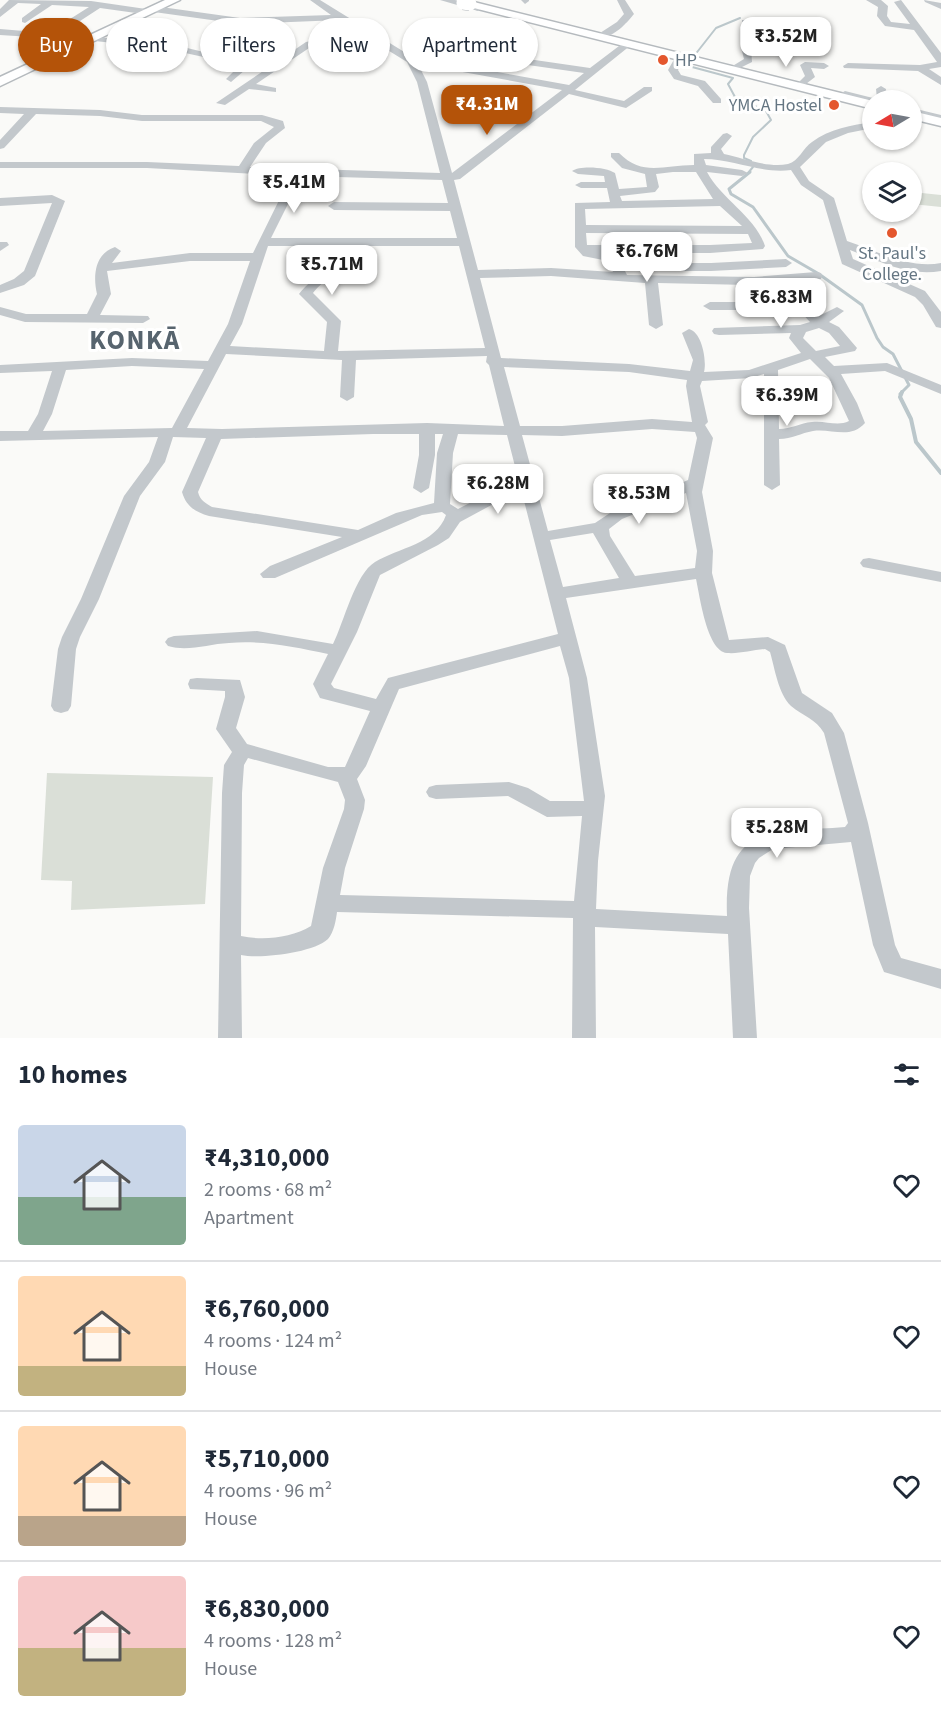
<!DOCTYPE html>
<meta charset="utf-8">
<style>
:root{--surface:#fff;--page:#f6f6f7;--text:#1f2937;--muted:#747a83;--line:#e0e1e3;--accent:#b45309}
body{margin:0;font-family:"Source Sans 3",sans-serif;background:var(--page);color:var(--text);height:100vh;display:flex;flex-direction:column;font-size:22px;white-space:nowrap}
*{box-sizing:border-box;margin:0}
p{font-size:20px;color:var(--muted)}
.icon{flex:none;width:33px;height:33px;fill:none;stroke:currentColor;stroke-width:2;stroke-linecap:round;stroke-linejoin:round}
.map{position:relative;height:1038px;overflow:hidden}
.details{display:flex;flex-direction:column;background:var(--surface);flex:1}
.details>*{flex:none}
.banner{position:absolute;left:18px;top:18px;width:600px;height:54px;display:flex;gap:12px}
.needle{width:39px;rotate:260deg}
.controls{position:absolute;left:862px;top:90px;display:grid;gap:12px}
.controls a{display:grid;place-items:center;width:60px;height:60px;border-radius:50%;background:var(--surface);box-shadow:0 2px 4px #0004;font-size:30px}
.price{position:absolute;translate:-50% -51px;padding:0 14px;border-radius:12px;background:#fff;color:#222;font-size:20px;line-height:39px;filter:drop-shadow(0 2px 3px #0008)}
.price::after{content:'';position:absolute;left:50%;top:36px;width:18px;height:14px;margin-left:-9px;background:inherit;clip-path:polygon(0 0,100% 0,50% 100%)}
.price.current{background:var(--accent);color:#fff}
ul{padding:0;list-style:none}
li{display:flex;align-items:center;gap:18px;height:150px;padding:0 18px}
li+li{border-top:2px solid var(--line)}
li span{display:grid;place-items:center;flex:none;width:168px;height:120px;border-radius:6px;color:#555}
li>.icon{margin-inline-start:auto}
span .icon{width:72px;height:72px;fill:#fffc;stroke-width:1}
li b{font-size:26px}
h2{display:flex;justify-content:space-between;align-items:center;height:72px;padding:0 18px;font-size:26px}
.tag{padding:0 21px;border-radius:27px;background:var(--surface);box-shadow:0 2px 4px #0004;font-size:21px;line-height:54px}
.tag.current{background:var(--accent);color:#fff}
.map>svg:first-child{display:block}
.green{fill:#dadfd7}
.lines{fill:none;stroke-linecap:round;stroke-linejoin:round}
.stream-far2{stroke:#bbc7cb;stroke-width:2}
.stream-far1{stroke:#bbc7cb;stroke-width:3}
.stream{stroke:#bbc7cb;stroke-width:4}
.major-casing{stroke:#b5babe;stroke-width:3}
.minor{fill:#c3c8cc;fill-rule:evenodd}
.major{fill:#fff;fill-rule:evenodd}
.major-bridge-casing{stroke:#b5babe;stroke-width:14;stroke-linecap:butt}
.major-bridge{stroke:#fff;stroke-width:13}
.poi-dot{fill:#e4572e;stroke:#fff;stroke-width:2}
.labels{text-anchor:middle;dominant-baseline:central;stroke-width:6;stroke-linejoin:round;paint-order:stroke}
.far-poi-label{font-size:18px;fill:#657683;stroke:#fff;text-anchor:start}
.district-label{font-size:27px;font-weight:bold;letter-spacing:1.5px;fill:#57646e;stroke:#fff}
</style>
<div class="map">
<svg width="941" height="1038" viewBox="0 0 941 1038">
<rect width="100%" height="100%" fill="#fafaf8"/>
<g class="green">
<polygon points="912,192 941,195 941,207 912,204"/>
<polygon points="47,773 213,777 205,904 71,910 72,881 41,880"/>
</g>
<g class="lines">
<g class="stream-far2">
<polyline points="740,18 716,28 694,56 681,64 733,78 728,84 735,97 766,111 771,120 753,137 744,155 744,158 751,161"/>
<polyline points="748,173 753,167"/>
</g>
<polyline class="stream-far1" points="750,172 729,189 731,194 753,207 788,256 819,274 862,305 877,338 883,347 893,354 909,385 900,394"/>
<polyline class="stream" points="902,392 900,397 911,419 916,442 941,473"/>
<defs>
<g id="major">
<polygon points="165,0 180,0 0,86 0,77"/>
<polygon points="470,1 873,101 873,109 466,6 464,4"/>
<polygon points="912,111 941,118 941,126 912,119"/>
</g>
</defs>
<use href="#major" class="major-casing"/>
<g class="minor">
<polygon points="9,0 91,1 146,9 146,13 143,14 100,8 60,34 167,43 252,64 231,82 226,79 240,65 167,49 95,41 0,35 0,29 48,33 89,7 52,5 25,23 22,22 22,18 41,4 18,3 0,17 0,9"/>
<path d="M 310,0 L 320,0 L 414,58 L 447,63 C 462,54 485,36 502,48 L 500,50 L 479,52 L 458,65 L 569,85 L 584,73 L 521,64 L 516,61 L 521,58 L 590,68 L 623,43 L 631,45 L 575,90 L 624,101 L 644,87 L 652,87 L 652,91 L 626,108 L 569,94 L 460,179 L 454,180 L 478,270 L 551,268 L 613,272 L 608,261 L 583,256 L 575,247 L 575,203 L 610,202 L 607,188 L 581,188 L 575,185 L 581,182 L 605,182 L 604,176 L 578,174 L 572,171 C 580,165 607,167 615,173 L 619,189 L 647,187 L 645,174 L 622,168 L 611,157 L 611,153 L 619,153 C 643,177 663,165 694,165 L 694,154 L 711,153 L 711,147 L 723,134 L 727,133 L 732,136 L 721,149 L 724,154 C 743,158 767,168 788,164 C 799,161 803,148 812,142 C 829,129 852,125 873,122 L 873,128 L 848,133 L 826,142 L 800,167 L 809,181 L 834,198 L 847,241 C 877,251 909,269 941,263 L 941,271 C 909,277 879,261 850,250 L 853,259 L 925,291 L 941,312 L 941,328 L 936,327 L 923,305 L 915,297 L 842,264 L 823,200 L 801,185 L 791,170 C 761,174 734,159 704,159 L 706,165 L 742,170 L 748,173 L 742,176 L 707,172 C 722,200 755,216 765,246 L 763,249 L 710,253 L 606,253 L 617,255 L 623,263 L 711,263 L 786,259 L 792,263 L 786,267 L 711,271 L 625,271 L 627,275 L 754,277 L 816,272 L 821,273 L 822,276 L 821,279 L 762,284 L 770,306 L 763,310 L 710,310 L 703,306 L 710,302 L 755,302 L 749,285 L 658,283 L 663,325 L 656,329 L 649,325 L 645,283 L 551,276 L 480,278 L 501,358 L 629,364 L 690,371 L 693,360 L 682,333 L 689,329 C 702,332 707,361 704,372 L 749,370 L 801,353 L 789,338 L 791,333 L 719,335 L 714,334 L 712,331 L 714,328 L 800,325 L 810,322 L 797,308 L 804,304 L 821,315 L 837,307 L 844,311 L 829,322 L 839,327 L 857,348 L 855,351 L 825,357 L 834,366 L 887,363 L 941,385 L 941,394 L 885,371 L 841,374 L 857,403 L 865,423 C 850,440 831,428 813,431 C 801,433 792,439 779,439 L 780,485 L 772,490 L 764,485 L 764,374 L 751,378 L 702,381 L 700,386 L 708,422 L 705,425 L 713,438 L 702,492 L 713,551 L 712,573 L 729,640 L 768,637 L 785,645 L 802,693 L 832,713 L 844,733 L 868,823 L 895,945 L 901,958 L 941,969 L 941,989 L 884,972 L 873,945 L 851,842 L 773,849 L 759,858 L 755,863 L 750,876 L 749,908 L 757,1038 L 733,1038 L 728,934 L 595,927 L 596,1038 L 572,1038 L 573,918 L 337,912 C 336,920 334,932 328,939 C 313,953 260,959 241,955 L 242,1038 L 218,1038 L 222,793 L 224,765 L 232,752 L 216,729 L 225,697 L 225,691 L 190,689 L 188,684 L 190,679 L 197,678 L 240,680 L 245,697 L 236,728 L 247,744 L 328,767 L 345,767 L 370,711 L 320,698 L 313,684 L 328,654 C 295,647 262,640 229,643 C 208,644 188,652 168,646 L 165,642 L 168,638 L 174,636 L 257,631 L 333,644 C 344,622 355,574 375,562 C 398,548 436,544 446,515 L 442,512 L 422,515 L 275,578 L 263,578 L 260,574 L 270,566 L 342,537 L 209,516 C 195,512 186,506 182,492 L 206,438 L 173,437 L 165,462 L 140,496 L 99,599 L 80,637 L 76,649 L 71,706 L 68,711 L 61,713 L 54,711 L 51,706 L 58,649 L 62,637 L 81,599 L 124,496 L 149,462 L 158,437 L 0,441 L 0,431 L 28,431 L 38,414 L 52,371 L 0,373 L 0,365 L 132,358 L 208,361 L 228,324 L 250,261 L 190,261 L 107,271 L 111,294 L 100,315 L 148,316 L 150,319 L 143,323 L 25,322 L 0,315 L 0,307 L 26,314 L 87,314 L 97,294 C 93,277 94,254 115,247 L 121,251 L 112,263 L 190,253 L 253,253 L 291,176 L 147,168 L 0,168 L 0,162 L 147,162 L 239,166 L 254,143 L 274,127 L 261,121 L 142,121 L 100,116 L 36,114 L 4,148 L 0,149 L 0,140 L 24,114 L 0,113 L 0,107 L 100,110 L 142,115 L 262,115 L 283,121 L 285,128 L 266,143 L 250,167 L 440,173 L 417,82 L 407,62 L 365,36 L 312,46 L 256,84 L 276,88 L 276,92 L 249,89 L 225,105 L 216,103 L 306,42 L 358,31 L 340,20 L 240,24 L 154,12 L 149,9 L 154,6 L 240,18 L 331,15 ZM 418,64 L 562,90 L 452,173 L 427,82 ZM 673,172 L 696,172 L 713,199 L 622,201 L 620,196 L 655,192 L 659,187 L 656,174 ZM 302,176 L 442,180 L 448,203 L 334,202 L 328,206 L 334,210 L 450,211 L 457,238 L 271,238 ZM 720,206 L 742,226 L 586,225 L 585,209 ZM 586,233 L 748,234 L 752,243 L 710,245 L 587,245 ZM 268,246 L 337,246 C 335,267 311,278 299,294 L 327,322 L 324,351 L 230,346 L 242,324 ZM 349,246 L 459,246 L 485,348 L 338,351 L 341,321 L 313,293 C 325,277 348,269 349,246 ZM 819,328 L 829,333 L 840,346 L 816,351 L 803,338 L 806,332 ZM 226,354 L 342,360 L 340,397 L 347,401 L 354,397 L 356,360 L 487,356 L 486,362 L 489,365 L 504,426 L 427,423 L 222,429 L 187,428 ZM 810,359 L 829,378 L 849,421 C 837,427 825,420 812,422 C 800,423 791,429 779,429 L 778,370 ZM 132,366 L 204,369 L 172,428 L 43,431 L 52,414 L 66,370 ZM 504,367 L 629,372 L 687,380 L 686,386 L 692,422 L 652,419 L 562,426 L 520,426 ZM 652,429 L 695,432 L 697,438 L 688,480 L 610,513 L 595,523 L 548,531 L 522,435 L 562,436 ZM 373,434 L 419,434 L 419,455 L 413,488 L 421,493 L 429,488 L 435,455 L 435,434 L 443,434 L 437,453 L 434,503 L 396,513 L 358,530 L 212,507 C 205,503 200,500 198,492 L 221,439 ZM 458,434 L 507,435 L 518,478 L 458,509 L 450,504 L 453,453 ZM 521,489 L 558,634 L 388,678 L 376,699 L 334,688 L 331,684 L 357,632 L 380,575 L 438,545 L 449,538 L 460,522 ZM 686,493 L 697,551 L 695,568 L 635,576 L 610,536 L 609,529 L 622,519 ZM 593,533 L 619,578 L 563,587 L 550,540 ZM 696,579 C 700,597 707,651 727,653 C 739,654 753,650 765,649 L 770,652 C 775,669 778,693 791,706 C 803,716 816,719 824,733 L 848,823 L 845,827 C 772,833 723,823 727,916 L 596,909 L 598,861 L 605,796 L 587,678 L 566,598 ZM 560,646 L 569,678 L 584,801 L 550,801 L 528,788 L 509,782 L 436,785 L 429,787 L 426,792 L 429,797 L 436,799 L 508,796 L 547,817 L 582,816 L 574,901 L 340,895 L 345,868 L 364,809 L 365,800 L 357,779 L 366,766 L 399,689 ZM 248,758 L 338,782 L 345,800 L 344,809 L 323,868 L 311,926 C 291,938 263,941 241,936 L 242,793 L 244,765 Z"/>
<polygon points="440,0 455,0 483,8 478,11"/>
<polygon points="521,0 529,0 529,1 525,4"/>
<path d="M 617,0 L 625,0 L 634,14 C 626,24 613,38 600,37 L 600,33 L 617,22 L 624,14 Z"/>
<polygon points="866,0 881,0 888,6 887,16 891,22 910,24 894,2 901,0 941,53 941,67 929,69 941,77 941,85 918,71 844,68 843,66 848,63 920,65 937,62 914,30 885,26 877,16 878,7"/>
<polygon points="924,0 941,3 941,9 925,2"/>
<polygon points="742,20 748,20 759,30 761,41 751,48 752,62 736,70 731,67 744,59 741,47 751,40 749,31 742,24"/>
<polygon points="676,56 684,58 678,70 681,75 705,81 721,99 721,103 713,103 698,86 674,79 668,70"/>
<polygon points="805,62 824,63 829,66 824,69 811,68 815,77 802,87 797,84 805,76 800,65"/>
<polygon points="881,86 886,89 887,100 873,100 873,104 840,94 845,91 877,99 876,89"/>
<polygon points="912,108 941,115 941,121 912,114"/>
<polygon points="52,195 65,201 35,276 24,285 0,293 0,285 14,279 24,271 52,203 0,206 0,198"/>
<polygon points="0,242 7,242 9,245 0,251"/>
<polygon points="869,558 941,572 941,582 863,567 860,563 863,559"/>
</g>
<use href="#major" class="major"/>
<defs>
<polyline id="major-bridge" points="463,3 470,4"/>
</defs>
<use href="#major-bridge" class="major-bridge-casing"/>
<use href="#major-bridge" class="major-bridge"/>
</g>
<g class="poi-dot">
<circle cx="663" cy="60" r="6"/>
<circle cx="834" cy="105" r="6"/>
<circle cx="892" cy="233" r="6"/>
</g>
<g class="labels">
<g class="far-poi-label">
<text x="675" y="60">HP</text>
<text x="822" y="105" text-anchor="end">YMCA Hostel</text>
<text x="892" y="253" text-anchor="middle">St. Paul's<tspan x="892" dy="21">College.</tspan></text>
</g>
<g class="district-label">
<text x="135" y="340">KONKĀ</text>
</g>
</g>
</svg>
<div class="controls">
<a><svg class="needle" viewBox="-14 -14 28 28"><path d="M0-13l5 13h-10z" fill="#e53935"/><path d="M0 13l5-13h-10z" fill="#747a83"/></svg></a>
<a><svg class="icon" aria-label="layers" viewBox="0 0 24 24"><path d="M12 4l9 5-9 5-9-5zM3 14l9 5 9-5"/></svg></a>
</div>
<b class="price" style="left:786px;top:68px">₹3.52M</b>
<b class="price current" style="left:487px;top:136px">₹4.31M</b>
<b class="price" style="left:294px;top:214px">₹5.41M</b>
<b class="price" style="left:647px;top:283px">₹6.76M</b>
<b class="price" style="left:332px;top:296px">₹5.71M</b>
<b class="price" style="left:781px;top:329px">₹6.83M</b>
<b class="price" style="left:787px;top:427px">₹6.39M</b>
<b class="price" style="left:498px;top:515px">₹6.28M</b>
<b class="price" style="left:639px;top:525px">₹8.53M</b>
<b class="price" style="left:777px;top:859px">₹5.28M</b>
<div class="banner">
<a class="tag current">Buy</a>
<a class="tag">Rent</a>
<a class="tag">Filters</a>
<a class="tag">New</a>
<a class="tag">Apartment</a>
</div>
</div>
<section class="details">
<h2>10 homes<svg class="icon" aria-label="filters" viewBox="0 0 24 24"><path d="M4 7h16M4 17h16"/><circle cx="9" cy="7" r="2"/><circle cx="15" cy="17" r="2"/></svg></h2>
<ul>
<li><span style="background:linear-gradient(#c9d6e8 60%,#7fa58c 0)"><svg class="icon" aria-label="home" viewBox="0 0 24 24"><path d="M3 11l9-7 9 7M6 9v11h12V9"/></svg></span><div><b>₹4,310,000</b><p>2 rooms · 68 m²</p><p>Apartment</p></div><svg class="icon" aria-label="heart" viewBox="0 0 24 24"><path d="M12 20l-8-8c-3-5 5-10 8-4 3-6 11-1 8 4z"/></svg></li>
<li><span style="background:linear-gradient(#ffd9b3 75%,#c2b280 0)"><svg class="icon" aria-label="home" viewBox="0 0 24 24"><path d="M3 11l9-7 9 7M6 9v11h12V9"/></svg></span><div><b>₹6,760,000</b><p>4 rooms · 124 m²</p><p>House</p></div><svg class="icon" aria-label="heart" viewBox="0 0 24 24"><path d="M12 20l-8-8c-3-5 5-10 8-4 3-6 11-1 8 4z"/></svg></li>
<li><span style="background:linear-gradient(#ffd9b3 75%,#b9a48a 0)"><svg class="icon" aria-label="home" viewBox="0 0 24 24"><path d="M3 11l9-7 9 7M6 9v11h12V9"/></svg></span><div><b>₹5,710,000</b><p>4 rooms · 96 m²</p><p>House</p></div><svg class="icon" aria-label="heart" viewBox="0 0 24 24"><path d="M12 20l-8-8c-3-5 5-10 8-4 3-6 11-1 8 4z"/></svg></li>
<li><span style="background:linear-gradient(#f6c9c9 60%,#c2b280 0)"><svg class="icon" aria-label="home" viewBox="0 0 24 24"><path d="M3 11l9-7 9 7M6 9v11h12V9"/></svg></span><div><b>₹6,830,000</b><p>4 rooms · 128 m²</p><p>House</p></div><svg class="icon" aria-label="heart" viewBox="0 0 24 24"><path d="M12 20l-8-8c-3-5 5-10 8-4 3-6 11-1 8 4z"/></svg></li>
</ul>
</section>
